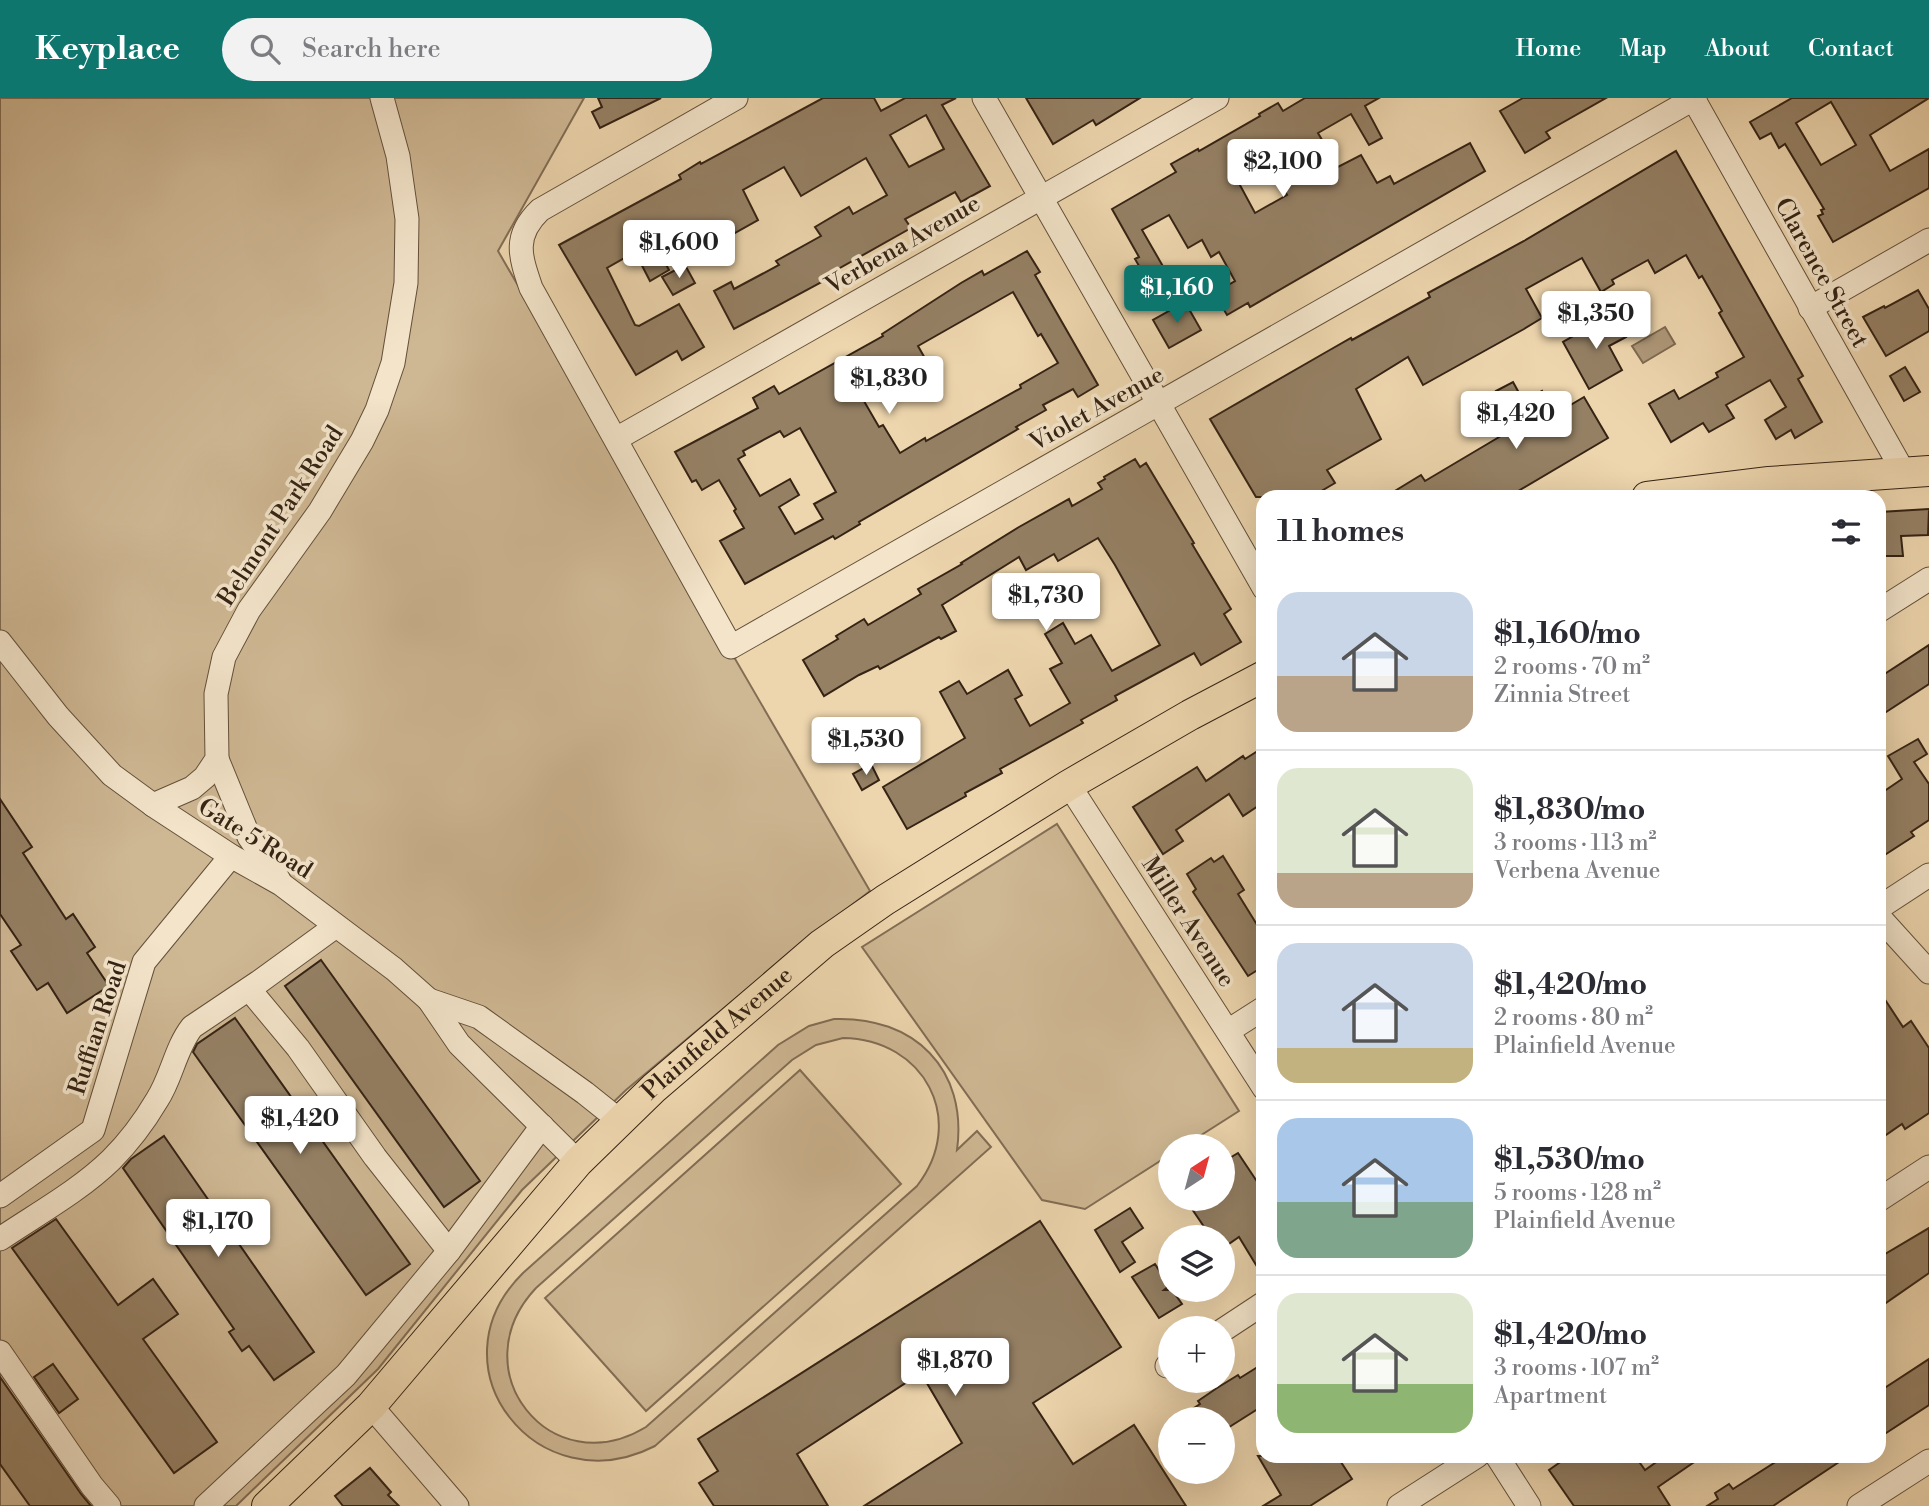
<!DOCTYPE html>
<meta charset="utf-8">
<style>
:root{--surface:#fff;--page:#f2f2f3;--text:#2b2b33;--muted:#7c7c81;--line:#e1e1e2;--accent:#0f766e}
body{margin:0;font-family:"Libre Bodoni",serif;background:var(--page);color:var(--text);height:100vh;display:flex;flex-direction:column;font-size:26px;white-space:nowrap}
*{box-sizing:border-box;margin:0}
p{font-size:23px;color:var(--muted)}
.icon{flex:none;width:38px;height:38px;fill:none;stroke:currentColor;stroke-width:2;stroke-linecap:round;stroke-linejoin:round}
.map{position:relative;flex:1;overflow:hidden}
.side{position:absolute;left:1256px;top:392px;width:630px;height:973px;display:flex;flex-direction:column;background:var(--surface);border-radius:21px;box-shadow:0 7px 28px #0002}
.side>*{flex:none}
.needle{width:46px;rotate:36deg}
.controls{position:absolute;left:1158px;top:1036px;display:grid;gap:14px}
.controls a{display:grid;place-items:center;width:77px;height:77px;border-radius:50%;background:var(--surface);box-shadow:0 7px 28px #0002;font-size:35px}
.price{position:absolute;translate:-50% -60px;padding:0 16px;border-radius:7px;background:#fff;color:#222;font-size:23px;line-height:46px;filter:drop-shadow(0 2px 4px #0008)}
.price::after{content:'';position:absolute;left:50%;top:42px;width:21px;height:16px;margin-left:-10px;background:inherit;clip-path:polygon(0 0,100% 0,50% 100%)}
.price.selected{background:var(--accent);color:#fff}
ul{padding:0;list-style:none}
li{display:flex;align-items:center;gap:21px;height:175px;padding:0 21px}
li+li{border-top:2px solid var(--line)}
li span{display:grid;place-items:center;flex:none;width:196px;height:140px;border-radius:21px;color:#555}
li>.icon{margin-inline-start:auto}
span .icon{width:84px;height:84px;fill:#fffc;stroke-width:1}
li b{font-size:30px}
h2{display:flex;justify-content:space-between;align-items:center;height:84px;padding:0 21px;font-size:30px}
header{display:flex;align-items:center;gap:42px;box-sizing:border-box;height:98px;padding:0 35px;background:var(--accent);color:#fff}
header strong{font-size:33px}
nav{display:flex;gap:38px;margin-inline-start:auto;font-size:24px}
.search{width:490px;height:63px;background:var(--page);display:flex;align-items:center;gap:18px;box-sizing:border-box;padding:0 24px;border-radius:38px;color:var(--muted);font-size:26px}
.map>svg:first-child{display:block}
.green{fill:#ceb793;stroke:#826d54;stroke-width:2;fill-rule:evenodd}
.water{fill:#ae9879;stroke:#7e6951;stroke-width:2}
.building{fill:#958064;stroke:#352314;stroke-width:2;fill-rule:evenodd}
.lines{fill:none;stroke-linecap:round;stroke-linejoin:round}
.minor-casing{stroke:#63503a;stroke-width:25}
.major-casing{stroke:#352314;stroke-width:32}
.minor{stroke:#f3e4ca;stroke-width:23}
.major{stroke:#edd5ad;stroke-width:30}
.labels{text-anchor:middle;dominant-baseline:central;stroke-width:7;stroke-linejoin:round;paint-order:stroke}
.street-label{font-size:24px;fill:#352314;stroke:#f3e4ca}
</style>
<header>
<strong>Keyplace</strong>
<div class="search"><svg class="icon" aria-label="search" viewBox="0 0 24 24"><circle cx="10" cy="10" r="6"/><path d="M15 15l6 6"/></svg>Search here</div>
<nav><a>Home</a><a>Map</a><a>About</a><a>Contact</a></nav>
</header>
<div class="map">
<svg width="1929" height="1408" viewBox="0 0 1929 1408">
<rect width="100%" height="100%" fill="#edd5ad"/>
<filter id="stains"><feTurbulence type="fractalNoise" baseFrequency=".00286" numOctaves="4"/><feColorMatrix values="0 0 0 0 .2 0 0 0 0 .09 0 0 0 0 .02 0 0 0 .5 -.17"/></filter>
<radialGradient id="worn" r=".72"><stop offset=".6" stop-color="#630" stop-opacity="0"/><stop offset="1" stop-color="#630" stop-opacity=".3"/></radialGradient>
<g class="green">
<polygon points="0,0 584,0 498,153 870,793 791,854 626,992 522,1092 378,1271 236,1408 0,1408"/>
<polygon points="1057,726 1239,1013 1184,1048 1171,1048 1171,1056 1085,1111 1042,1102 862,849"/>
<path d="M 834,921 C 914,918 968,971 957,1052 L 977,1033 L 991,1049 L 655,1348 C 538,1408 428,1269 523,1175 L 778,947 L 809,928 ZM 843,940 C 924,941 968,1022 917,1088 L 646,1329 C 551,1387 459,1272 536,1190 L 792,962 L 816,947 Z"/>
<polygon points="800,972 901,1086 646,1313 545,1200"/>
</g>
<polygon class="water" points="1665,229 1675,246 1643,265 1632,248"/>
<g class="building">
<polygon points="598,0 661,0 600,30 592,14 602,9"/>
<path d="M 823,0 L 874,0 L 881,13 L 905,0 L 956,0 L 942,7 L 990,88 L 961,104 L 955,94 L 905,121 L 911,130 L 831,175 L 833,178 L 734,231 L 714,193 L 731,184 L 734,191 L 779,167 L 776,163 L 821,138 L 815,129 L 849,109 L 853,116 L 887,97 L 866,60 L 801,98 L 784,69 L 743,92 L 758,122 L 699,155 L 684,125 L 653,143 L 669,172 L 650,183 L 635,154 L 607,170 L 635,227 L 639,228 L 679,206 L 704,249 L 682,262 L 677,253 L 636,277 L 559,147 L 681,81 L 679,77 L 700,64 L 701,66 ZM 926,17 L 944,51 L 909,69 L 890,37 Z"/>
<polygon points="1026,0 1140,0 1096,27 1093,22 1053,46"/>
<path d="M 1305,0 L 1379,0 L 1365,8 L 1382,40 L 1369,47 L 1351,16 L 1318,35 L 1338,69 L 1361,57 L 1377,85 L 1390,78 L 1394,86 L 1470,45 L 1485,73 L 1250,209 L 1248,205 L 1227,217 L 1214,195 L 1235,183 L 1219,154 L 1211,159 L 1202,142 L 1188,150 L 1169,117 L 1142,132 L 1168,177 L 1150,187 L 1135,161 L 1139,159 L 1112,111 L 1176,74 L 1171,66 L 1198,51 L 1199,53 L 1260,18 L 1259,16 L 1278,5 L 1283,13 ZM 1266,61 L 1287,97 L 1255,115 L 1235,78 Z"/>
<polygon points="1523,0 1606,0 1546,34 1550,40 1525,55 1500,13"/>
<path d="M 1792,0 L 1929,0 L 1870,37 L 1890,73 L 1929,51 L 1929,90 L 1833,144 L 1818,118 L 1823,116 L 1821,112 L 1824,111 L 1785,46 L 1779,50 L 1771,35 L 1760,41 L 1750,24 ZM 1831,4 L 1856,47 L 1821,67 L 1796,25 Z"/>
<polygon points="1676,53 1803,278 1798,281 1822,324 1795,340 1791,332 1776,341 1765,322 1786,309 1770,282 1726,307 1734,320 1709,334 1703,325 1671,344 1649,306 1674,292 1679,301 1718,279 1716,275 1744,259 1719,215 1722,213 1702,178 1699,180 1686,157 1655,175 1648,162 1612,182 1614,186 1601,194 1582,160 1526,191 1542,220 1524,231 1423,287 1408,259 1356,291 1381,341 1327,372 1335,385 1311,399 1256,399 1210,321 1328,253 1351,240 1352,242 1430,199 1428,195 1524,143"/>
<path d="M 1027,153 L 1040,174 L 1035,177 L 1098,287 L 1078,299 L 1073,291 L 1043,307 L 1046,312 L 1016,329 L 1018,331 L 859,424 L 860,426 L 835,441 L 833,438 L 745,486 L 720,443 L 744,430 L 734,413 L 736,411 L 719,382 L 702,392 L 696,382 L 692,384 L 675,354 L 758,310 L 753,300 L 774,288 L 779,296 L 883,238 L 882,236 L 961,185 L 982,173 L 984,177 ZM 1013,194 L 1038,238 L 1041,236 L 1058,265 L 1020,287 L 1021,290 L 926,343 L 925,340 L 900,355 L 883,327 L 879,329 L 861,298 L 926,262 L 918,248 ZM 800,330 L 836,394 L 814,406 L 823,421 L 795,436 L 779,409 L 799,397 L 790,381 L 760,398 L 738,361 L 745,357 L 743,353 L 780,333 L 784,339 Z"/>
<polygon points="685,167 695,185 673,197 662,179"/>
<polygon points="1918,192 1929,211 1929,233 1886,258 1863,219 1884,208 1885,210"/>
<polygon points="1185,204 1201,232 1169,250 1153,222"/>
<polygon points="1612,216 1626,239 1609,248 1622,272 1589,291 1563,244"/>
<polygon points="1905,269 1920,294 1904,303 1890,278"/>
<polygon points="1513,284 1524,304 1542,293 1555,316 1584,299 1608,340 1508,399 1385,399 1421,377 1425,383 1516,329 1496,293"/>
<polygon points="1135,361 1140,369 1146,365 1194,445 1192,446 1231,511 1224,516 1241,544 1201,567 1194,555 1115,598 1117,602 1081,622 1083,625 1000,671 1002,675 965,695 966,698 907,731 883,689 965,640 940,594 959,583 967,596 1008,572 1022,597 1015,601 1030,628 1070,605 1050,571 1062,565 1045,536 1063,525 1075,546 1091,537 1112,573 1160,547 1115,467 1098,440 1058,463 1054,456 1026,472 1019,459 942,507 956,533 941,541 939,539 880,571 878,568 859,577 824,598 803,562 838,541 836,538 864,521 868,527 921,496 918,491 962,466 961,465 1019,429 1069,401 1072,408 1102,391 1098,385 1105,381 1104,379"/>
<polygon points="1929,411 1928,437 1901,438 1903,458 1880,458 1880,414"/>
<polygon points="1929,547 1929,586 1880,618 1880,579"/>
<polygon points="1918,641 1927,656 1914,664 1929,686 1929,722 1911,734 1914,738 1880,760 1880,696 1902,681 1888,658"/>
<polygon points="1264,649 1264,704 1243,718 1229,696 1176,732 1183,743 1163,756 1133,709 1197,669 1206,683 1243,658 1245,661"/>
<polygon points="871,666 879,682 862,692 853,676"/>
<polygon points="0,701 32,749 23,755 66,821 73,816 95,849 87,855 109,888 67,915 48,885 37,892 11,853 21,847 0,816"/>
<polygon points="1223,758 1244,792 1238,796 1264,838 1264,868 1248,878 1193,794 1196,791 1187,776 1211,760 1214,764"/>
<polygon points="321,862 480,1083 444,1109 285,888"/>
<polygon points="1880,894 1903,929 1911,923 1929,950 1929,1015 1905,1031 1902,1026 1880,1041"/>
<polygon points="235,920 410,1166 366,1197 193,954 197,946"/>
<polygon points="164,1038 314,1254 274,1282 249,1248 242,1253 229,1234 234,1231 123,1070 131,1061"/>
<polygon points="1238,1055 1264,1094 1264,1180 1239,1139 1223,1150 1223,1139 1211,1139 1192,1111 1207,1101 1223,1101 1223,1064"/>
<polygon points="1130,1110 1143,1130 1122,1144 1135,1164 1120,1174 1095,1132"/>
<polygon points="56,1121 118,1207 153,1181 178,1216 143,1241 217,1344 174,1375 12,1150"/>
<polygon points="1040,1123 1121,1249 1033,1305 1073,1366 1134,1327 1186,1408 864,1408 962,1345 921,1275 797,1356 828,1408 714,1408 699,1385 718,1373 698,1341"/>
<polygon points="1929,1130 1929,1175 1880,1209 1880,1159"/>
<polygon points="1155,1166 1169,1188 1164,1192 1172,1192 1182,1206 1159,1220 1132,1179"/>
<polygon points="1929,1261 1929,1307 1880,1339 1880,1293"/>
<polygon points="1264,1265 1264,1307 1223,1333 1223,1321 1177,1321 1200,1306 1198,1303 1217,1290 1238,1277 1240,1280"/>
<polygon points="53,1266 78,1301 59,1315 34,1279"/>
<polygon points="0,1279 81,1396 91,1408 30,1408 0,1366"/>
<polygon points="1258,1358 1337,1358 1352,1381 1310,1408 1263,1408 1281,1397"/>
<polygon points="1569,1358 1635,1358 1645,1372 1665,1358 1703,1358 1658,1389 1670,1408 1574,1408 1549,1372"/>
<polygon points="1785,1358 1848,1358 1773,1408 1707,1408 1718,1401 1715,1395 1729,1386 1733,1391"/>
<polygon points="370,1370 391,1394 388,1397 399,1408 343,1408 335,1398"/>
</g>
<g class="lines">
<defs>
<g id="minor">
<path d="M 736,0 L 540,112 C 513,138 520,158 531,190 L 731,549 L 1695,0"/>
<polyline points="984,0 1264,490"/>
<polyline points="1693,0 1904,375"/>
<polyline points="1810,210 1929,142"/>
<polyline points="616,341 1217,0"/>
<polyline points="1880,512 1929,481"/>
<polyline points="0,544 58,618 112,677 153,707 231,758 281,786 394,871 429,902 459,946 578,1064"/>
<polyline points="217,661 249,739 279,782"/>
<polyline points="1069,687 1264,990"/>
<polyline points="153,707 192,690 205,679 217,661 216,596 224,559 249,512 320,413 362,343 377,312 393,265 406,185 407,121 398,58 382,0"/>
<polyline points="1880,809 1929,777"/>
<polyline points="1880,820 1929,874"/>
<polyline points="249,891 298,950 375,1059 449,1153"/>
<polyline points="429,902 479,919 585,995 620,1023"/>
<polyline points="1228,933 1264,910"/>
<polyline points="0,1098 93,1032 144,864 231,758"/>
<polyline points="1880,1101 1929,1069"/>
<path d="M 0,1141 C 37,1116 79,1093 111,1062 C 129,1044 144,1024 157,1002 C 172,979 175,951 192,929 L 259,884 L 336,828"/>
<polyline points="1223,1232 1264,1205"/>
<polyline points="0,1254 92,1388 109,1408"/>
<polyline points="1167,1268 1171,1266"/>
<polyline points="371,1308 457,1408"/>
<polyline points="1497,1358 1529,1408"/>
<polyline points="206,1408 346,1277 449,1153 542,1028"/>
<polyline points="1399,1408 1477,1358"/>
<polyline points="1859,1408 1929,1363"/>
</g>
<g id="major">
<polyline points="1647,399 1769,384 1929,373"/>
<path id="s1" d="M 267,1408 L 371,1308 L 578,1064 L 654,990 L 822,846 L 885,802 L 1069,687 L 1190,617 L 1264,578"/>
</g>
</defs>
<use href="#minor" class="minor-casing"/>
<use href="#major" class="major-casing"/>
<use href="#minor" class="minor"/>
<use href="#major" class="major"/>
</g>
<g class="labels">
<g class="street-label">
<text transform="translate(903 147) rotate(-30)">Verbena Avenue</text>
<text transform="translate(1821 175) rotate(61)">Clarence Street</text>
<text transform="translate(1097 311) rotate(-29)">Violet Avenue</text>
<text transform="translate(281 418) rotate(-57)">Belmont Park Road</text>
<text transform="translate(255 741) rotate(32)">Gate 5 Road</text>
<text transform="translate(1188 824) rotate(57)">Miller Avenue</text>
<text transform="translate(98 930) rotate(-72)">Ruffian Road</text>
<text stroke="none"><textPath href="#s1" startOffset="654">Plainfield Avenue</textPath></text>
</g>
</g>
<rect width="100%" height="100%" filter="url(#stains)"/>
<rect width="100%" height="100%" fill="url(#worn)"/>
</svg>
<div class="controls">
<a><svg class="needle" viewBox="-14 -14 28 28"><path d="M0-13l5 13h-10z" fill="#e53935"/><path d="M0 13l5-13h-10z" fill="#7c7c81"/></svg></a>
<a><svg class="icon" aria-label="layers" viewBox="0 0 24 24"><path d="M12 4l9 5-9 5-9-5zM3 14l9 5 9-5"/></svg></a>
<a>+</a>
<a>−</a>
</div>
<b class="price" style="left:1283px;top:101px">$2,100</b>
<b class="price" style="left:679px;top:182px">$1,600</b>
<b class="price selected" style="left:1177px;top:227px">$1,160</b>
<b class="price" style="left:1596px;top:253px">$1,350</b>
<b class="price" style="left:889px;top:318px">$1,830</b>
<b class="price" style="left:1516px;top:353px">$1,420</b>
<b class="price" style="left:1046px;top:535px">$1,730</b>
<b class="price" style="left:866px;top:679px">$1,530</b>
<b class="price" style="left:300px;top:1058px">$1,420</b>
<b class="price" style="left:218px;top:1161px">$1,170</b>
<b class="price" style="left:955px;top:1300px">$1,870</b>
<section class="side">
<h2>11 homes<svg class="icon" aria-label="filters" viewBox="0 0 24 24"><path d="M4 7h16M4 17h16"/><circle cx="9" cy="7" r="2"/><circle cx="15" cy="17" r="2"/></svg></h2>
<ul>
<li><span style="background:linear-gradient(#c9d6e8 60%,#b9a48a 0)"><svg class="icon" aria-label="home" viewBox="0 0 24 24"><path d="M3 11l9-7 9 7M6 9v11h12V9"/></svg></span><div><b>$1,160/mo</b><p>2 rooms · 70 m²</p><p>Zinnia Street</p></div></li>
<li><span style="background:linear-gradient(#dfe7d0 75%,#b9a48a 0)"><svg class="icon" aria-label="home" viewBox="0 0 24 24"><path d="M3 11l9-7 9 7M6 9v11h12V9"/></svg></span><div><b>$1,830/mo</b><p>3 rooms · 113 m²</p><p>Verbena Avenue</p></div></li>
<li><span style="background:linear-gradient(#c9d6e8 75%,#c2b280 0)"><svg class="icon" aria-label="home" viewBox="0 0 24 24"><path d="M3 11l9-7 9 7M6 9v11h12V9"/></svg></span><div><b>$1,420/mo</b><p>2 rooms · 80 m²</p><p>Plainfield Avenue</p></div></li>
<li><span style="background:linear-gradient(#a9c7e8 60%,#7fa58c 0)"><svg class="icon" aria-label="home" viewBox="0 0 24 24"><path d="M3 11l9-7 9 7M6 9v11h12V9"/></svg></span><div><b>$1,530/mo</b><p>5 rooms · 128 m²</p><p>Plainfield Avenue</p></div></li>
<li><span style="background:linear-gradient(#dfe7d0 65%,#8fb573 0)"><svg class="icon" aria-label="home" viewBox="0 0 24 24"><path d="M3 11l9-7 9 7M6 9v11h12V9"/></svg></span><div><b>$1,420/mo</b><p>3 rooms · 107 m²</p><p>Apartment</p></div></li>
</ul>
</section>
</div>
